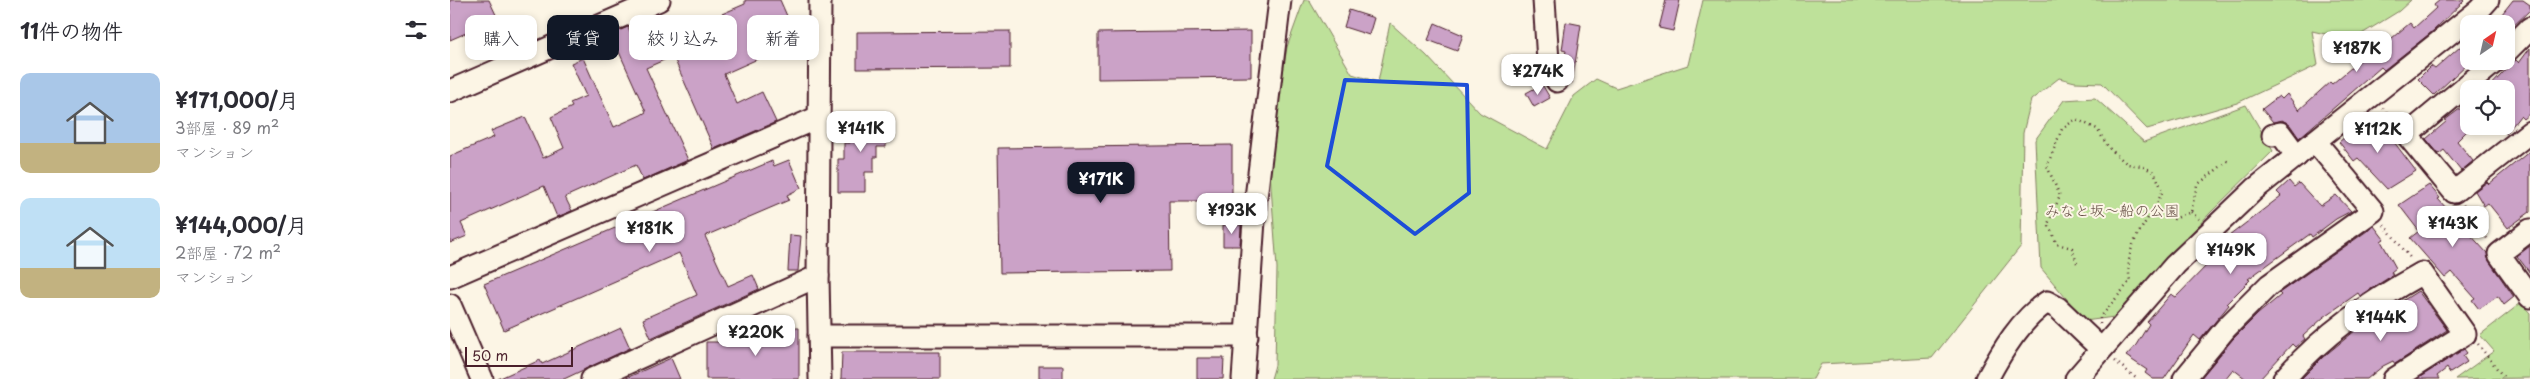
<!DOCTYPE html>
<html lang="ja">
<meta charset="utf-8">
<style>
:root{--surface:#fff;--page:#f2f2f3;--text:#2b2b33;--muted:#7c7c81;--accent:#111827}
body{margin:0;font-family:"Playpen Sans","Klee One",sans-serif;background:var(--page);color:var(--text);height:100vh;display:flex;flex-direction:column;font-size:19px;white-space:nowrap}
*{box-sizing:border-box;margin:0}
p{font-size:16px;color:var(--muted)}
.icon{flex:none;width:28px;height:28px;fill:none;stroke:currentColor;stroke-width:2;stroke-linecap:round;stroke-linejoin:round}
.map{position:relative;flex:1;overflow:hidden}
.sheet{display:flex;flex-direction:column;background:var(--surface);width:450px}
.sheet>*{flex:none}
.banner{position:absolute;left:15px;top:15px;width:475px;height:45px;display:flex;gap:10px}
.needle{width:32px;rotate:34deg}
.fabs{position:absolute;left:2010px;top:15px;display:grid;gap:10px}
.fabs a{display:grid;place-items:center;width:55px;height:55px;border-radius:10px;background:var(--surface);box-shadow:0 2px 8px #0003;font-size:25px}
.scale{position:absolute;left:15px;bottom:12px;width:108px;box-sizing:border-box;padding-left:5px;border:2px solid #4a1f2b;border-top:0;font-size:14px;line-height:18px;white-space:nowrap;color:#4a1f2b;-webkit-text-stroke:4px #fcf5e5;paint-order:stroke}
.price{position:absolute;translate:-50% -42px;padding:0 11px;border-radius:10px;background:#fff;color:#222;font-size:16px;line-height:32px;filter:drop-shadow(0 1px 2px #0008)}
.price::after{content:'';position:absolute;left:50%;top:30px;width:15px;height:11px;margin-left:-8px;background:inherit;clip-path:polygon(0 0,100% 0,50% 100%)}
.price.on{background:var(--accent);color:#fff}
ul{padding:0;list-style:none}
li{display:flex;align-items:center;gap:15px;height:125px;padding:0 20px}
li span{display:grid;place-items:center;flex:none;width:140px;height:100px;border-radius:10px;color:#555}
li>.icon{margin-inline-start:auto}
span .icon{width:60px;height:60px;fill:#fffc;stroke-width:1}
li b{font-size:21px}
h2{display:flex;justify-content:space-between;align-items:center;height:60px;padding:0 20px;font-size:21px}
.pill{padding:0 18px;border-radius:10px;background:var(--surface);box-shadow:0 2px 8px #0003;font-size:18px;line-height:45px}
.pill.on{background:var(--accent);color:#fff}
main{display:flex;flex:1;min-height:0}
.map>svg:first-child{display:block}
.green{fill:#bee19a;stroke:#848062}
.building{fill:#cba2c7;stroke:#4a1f2b}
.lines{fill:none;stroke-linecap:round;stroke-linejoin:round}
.minor-casing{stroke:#4a1f2b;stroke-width:25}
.path{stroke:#4a1f2b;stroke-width:2.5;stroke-dasharray:1 4;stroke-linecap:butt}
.minor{stroke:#fcf5e5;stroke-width:21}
.marked{fill:none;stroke:#1d4ed8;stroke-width:4;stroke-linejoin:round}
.labels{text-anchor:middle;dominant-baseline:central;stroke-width:4;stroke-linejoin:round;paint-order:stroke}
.park-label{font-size:15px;fill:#675047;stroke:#fcf5e5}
</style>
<main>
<section class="sheet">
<h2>11件の物件<svg class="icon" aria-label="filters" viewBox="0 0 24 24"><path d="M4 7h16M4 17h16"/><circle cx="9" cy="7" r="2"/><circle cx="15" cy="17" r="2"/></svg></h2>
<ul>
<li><span style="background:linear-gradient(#a9c7e8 70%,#c2b280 0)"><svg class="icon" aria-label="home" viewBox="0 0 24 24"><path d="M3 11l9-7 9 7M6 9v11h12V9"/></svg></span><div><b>¥171,000/月</b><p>3部屋 · 89 m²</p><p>マンション</p></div></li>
<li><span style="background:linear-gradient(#bfe0f5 70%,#c2b280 0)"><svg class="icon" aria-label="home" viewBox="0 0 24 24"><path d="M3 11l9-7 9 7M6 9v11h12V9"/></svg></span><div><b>¥144,000/月</b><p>2部屋 · 72 m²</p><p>マンション</p></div></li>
</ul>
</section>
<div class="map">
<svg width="2080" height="379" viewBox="0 0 2080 379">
<rect width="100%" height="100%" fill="#fcf5e5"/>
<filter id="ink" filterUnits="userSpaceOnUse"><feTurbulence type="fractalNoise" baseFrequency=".02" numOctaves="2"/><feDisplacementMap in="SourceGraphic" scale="10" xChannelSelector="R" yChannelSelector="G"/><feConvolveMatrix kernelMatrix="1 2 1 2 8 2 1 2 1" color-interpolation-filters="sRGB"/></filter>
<g filter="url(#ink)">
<g class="green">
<polygon points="854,0 859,0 902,74 928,82 940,23 976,55 1030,113 1097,149 1124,96 1146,79 1166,88 1238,65 1253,0 1961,0 1949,11 1902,40 1862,31 1868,65 1787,103 1697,129 1652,83 1625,82 1609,78 1581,100 1573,133 1571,246 1482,358 1371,364 1363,379 821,379 825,365 827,268 819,159 837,47"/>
<polygon points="1645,98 1694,142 1796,105 1823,151 1760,213 1664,317 1635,321 1591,268 1585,140 1614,100"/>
<polygon points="2071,303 2080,313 2080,378 2005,379 2044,351 2030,335"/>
</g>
<g class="building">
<polygon points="0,0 39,0 48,19 0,40"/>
<polygon points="295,0 330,0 348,41 274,74 287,104 312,92 326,122 264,149 223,56 196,68 238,160 193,180 186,165 115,197 122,211 107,217 94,186 11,223 17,236 0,243 0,156 44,137 41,131 75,117 93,158 114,148 101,117 122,107 120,103 136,96 121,63 133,58 164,127 191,115 196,112 161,34 178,27 185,42 247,15 251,23 295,4"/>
<polygon points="1216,0 1230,0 1223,31 1209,28"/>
<polygon points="1990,0 2015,0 1983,31 1934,70 1931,67 1849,138 1840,125 1832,120 1823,122 1812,109 1829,96 1832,99 1837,94 1849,110 1880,82 1882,84 1934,40 1936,43 1960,23 1964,28 1986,8 1984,5"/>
<polygon points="2063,0 2073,0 2080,5 2080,10 2056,33 2056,24 2044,24"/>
<polygon points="899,10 924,18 919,35 894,27"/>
<polygon points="1116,22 1131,25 1122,83 1119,83 1113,64 1116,51 1112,50"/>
<polygon points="985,23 1013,35 1007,51 978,40"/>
<polygon points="560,31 560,68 407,69 407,32"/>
<polygon points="801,31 801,77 648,79 648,33"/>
<polygon points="2019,39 2019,62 1984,95 1968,79 1981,66 1985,69"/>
<polygon points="2080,48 2080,113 2073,119 2070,116 2056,134 2056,89 2038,89 2063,62 2066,60 2069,63"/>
<polygon points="1089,86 1093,86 1100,98 1084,107 1076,93"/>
<polygon points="2019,102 2019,129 2007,141 2023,161 2011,171 1994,150 1989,154 1976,139 1997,121 1995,120"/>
<polygon points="1925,117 1966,171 1937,189 1908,158 1904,161 1889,142 1902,131 1905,134"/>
<polygon points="400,118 436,118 436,147 427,147 427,157 424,157 424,172 415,172 415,192 388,192 388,159 394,159 394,143 400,143"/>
<polygon points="782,145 782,201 771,201 771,210 751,210 751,201 719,201 720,271 550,273 548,148"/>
<polygon points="2080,151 2080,212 2058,228 2038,203 2034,206 2025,191 2037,182 2039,184"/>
<polygon points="339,160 351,188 337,195 339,200 255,236 278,286 303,275 309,289 201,338 193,319 247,295 229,253 54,330 34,284 322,161 324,166"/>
<polygon points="1839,181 1844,187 1849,183 1870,206 1886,195 1901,211 1886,219 1862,237 1860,234 1798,279 1800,280 1777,303 1779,305 1750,340 1744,335 1714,379 1703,379 1695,373 1697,370 1676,356 1686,345 1699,324 1697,322 1721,294 1726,297 1758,264 1754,261 1765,249 1766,251 1779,236 1831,196 1827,192"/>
<polygon points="1979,185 1990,198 1988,199 2037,253 2039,261 2064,297 2054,305 2048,296 2029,309 2022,300 2025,298 2002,272 1995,278 1960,238 1969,231 1949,205"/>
<polygon points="773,225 791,225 790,246 773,246"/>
<polygon points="1924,226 1934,239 1931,241 1946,268 1941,272 1943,275 1910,296 1908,293 1874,317 1853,336 1855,339 1845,347 1842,344 1810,379 1796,379 1783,369 1775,379 1750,379 1782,340 1808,314 1831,295 1829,293"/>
<polygon points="340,235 351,236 348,271 338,271"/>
<polygon points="2080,246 2080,273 2067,256"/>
<polygon points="1968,291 1997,330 1945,364 1943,361 1933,366 1917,379 1851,379 1873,357 1906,330"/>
<polygon points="171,328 180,348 114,379 48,379 90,360 92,364"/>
<polygon points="305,328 349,328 349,379 256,379 256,342 305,342"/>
<polygon points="2014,349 2017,353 2013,356 2017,362 2000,373 1997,368 1987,376 1989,379 1967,379"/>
<polygon points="392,352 490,352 490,379 391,379"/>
<polygon points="221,358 230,379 174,379"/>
<polygon points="747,358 774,358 773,379 747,379"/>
<rect x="589" y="366" width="24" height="13"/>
</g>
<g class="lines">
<defs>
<g id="minor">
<polyline points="1094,0 1098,61 1107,81"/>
<polyline points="2056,52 2080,28"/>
<polyline points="2046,61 1957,135 2004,192 2080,132"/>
<polyline points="0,91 209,0"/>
<polyline points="1823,135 1830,133 1847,156"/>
<polyline points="2080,230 2049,254 2080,297"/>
<polyline points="0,277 369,117"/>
<polyline points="0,305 32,379"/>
<polyline points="369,336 797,336"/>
<polyline points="142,379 368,276"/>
<polyline points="370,379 368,276 370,0"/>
<polyline points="793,379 805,206 830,0"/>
<path d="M 1537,379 C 1552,351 1571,319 1597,302 L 1608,308 L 1651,349"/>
<polyline points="1626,379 1725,265 1805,189 2029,10 2038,0"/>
<polyline points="1734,379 1776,328 1819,285 1923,211 1865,141"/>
<path d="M 1834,379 C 1873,334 1920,302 1972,273 L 2015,334 L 1944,379"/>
</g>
</defs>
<use href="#minor" class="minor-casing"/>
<g class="path">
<polyline points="1933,108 1946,123"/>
<polyline points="2013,205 2039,241"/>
<polyline points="1741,212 1749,219"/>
<polyline points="1934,225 1962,260"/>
<polyline points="1627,263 1622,248 1607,244 1598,224 1610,196 1597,166 1612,129 1626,119 1647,129 1659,148 1677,164 1692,166 1704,172 1713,191 1704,208"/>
<path d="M 1650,324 L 1650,318 L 1680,281 C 1674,249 1689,234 1704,208 L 1724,219 L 1741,212 L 1747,185 L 1779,160"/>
<polyline points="2028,344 2055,379"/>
<polyline points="1665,361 1687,379"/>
</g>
<use href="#minor" class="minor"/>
</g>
</g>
<path class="marked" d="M 895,80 L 1017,85 L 1019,193 L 965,234 L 877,166 Z"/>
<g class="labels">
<g class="park-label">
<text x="1662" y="209">みなと坂〜船の公園</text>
</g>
</g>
</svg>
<div class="fabs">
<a><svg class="needle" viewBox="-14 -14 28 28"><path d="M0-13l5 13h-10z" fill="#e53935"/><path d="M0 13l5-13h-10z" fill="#7c7c81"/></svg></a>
<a><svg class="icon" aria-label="locate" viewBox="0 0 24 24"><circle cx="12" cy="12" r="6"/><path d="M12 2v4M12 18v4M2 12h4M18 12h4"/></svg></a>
</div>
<div class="scale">50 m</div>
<b class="price" style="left:1907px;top:73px">¥187K</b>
<b class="price" style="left:1088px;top:96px">¥274K</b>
<b class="price" style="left:411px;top:153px">¥141K</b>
<b class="price" style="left:1928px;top:154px">¥112K</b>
<b class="price on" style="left:651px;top:204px">¥171K</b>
<b class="price" style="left:782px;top:235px">¥193K</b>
<b class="price" style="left:2003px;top:248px">¥143K</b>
<b class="price" style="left:200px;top:253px">¥181K</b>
<b class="price" style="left:1781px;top:275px">¥149K</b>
<b class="price" style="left:1931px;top:342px">¥144K</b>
<b class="price" style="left:306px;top:357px">¥220K</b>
<div class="banner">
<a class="pill">購入</a>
<a class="pill on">賃貸</a>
<a class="pill">絞り込み</a>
<a class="pill">新着</a>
</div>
</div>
</main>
